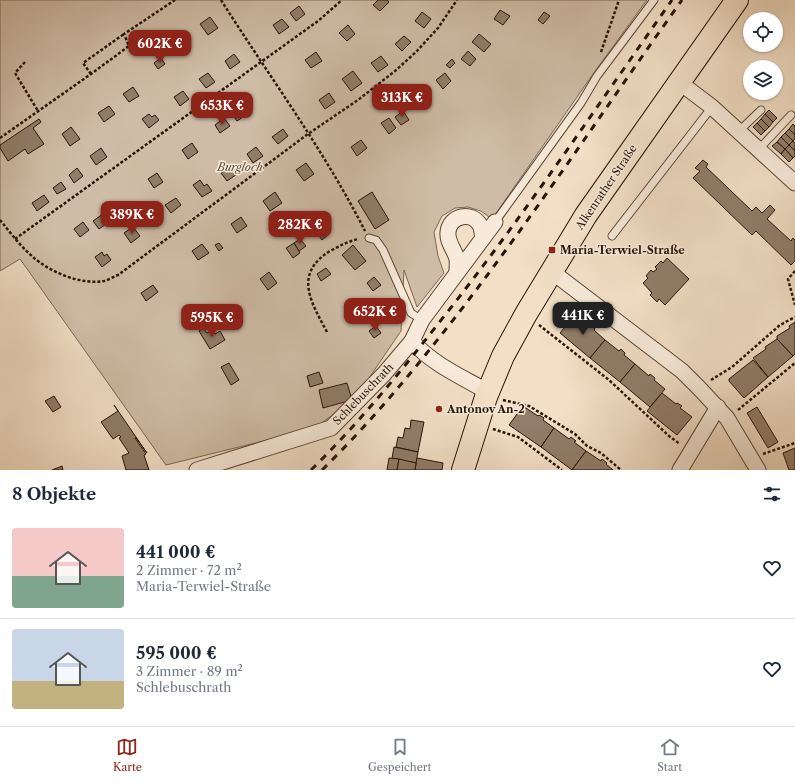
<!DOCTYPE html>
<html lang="de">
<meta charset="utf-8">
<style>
:root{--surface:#fff;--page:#f2f2f3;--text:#1f2937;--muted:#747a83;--line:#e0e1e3;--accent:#8f2418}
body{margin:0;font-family:"Libre Caslon Text",serif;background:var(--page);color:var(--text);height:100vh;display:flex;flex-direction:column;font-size:15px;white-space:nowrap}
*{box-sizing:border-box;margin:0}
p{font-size:13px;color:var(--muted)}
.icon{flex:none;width:22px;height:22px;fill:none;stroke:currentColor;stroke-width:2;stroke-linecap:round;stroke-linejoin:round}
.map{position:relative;height:470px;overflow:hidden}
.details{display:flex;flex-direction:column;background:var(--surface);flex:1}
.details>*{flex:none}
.fabs{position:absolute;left:743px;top:12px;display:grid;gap:8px}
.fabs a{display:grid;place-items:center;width:40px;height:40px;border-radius:50%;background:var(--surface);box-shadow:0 1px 3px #0004;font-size:20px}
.price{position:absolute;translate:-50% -34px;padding:0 9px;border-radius:8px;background:var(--accent);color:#fff;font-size:13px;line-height:26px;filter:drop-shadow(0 1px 2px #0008)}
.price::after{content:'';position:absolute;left:50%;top:24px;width:12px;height:9px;margin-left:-6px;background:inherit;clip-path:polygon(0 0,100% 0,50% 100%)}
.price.active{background:#222;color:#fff}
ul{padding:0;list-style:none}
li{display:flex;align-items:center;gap:12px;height:100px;padding:0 12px}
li+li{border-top:1px solid var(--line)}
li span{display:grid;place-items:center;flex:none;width:112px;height:80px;border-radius:4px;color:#555}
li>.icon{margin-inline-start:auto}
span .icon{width:48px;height:48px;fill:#fffc;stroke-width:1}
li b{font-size:17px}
h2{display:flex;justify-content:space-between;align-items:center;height:48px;padding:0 12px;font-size:17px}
.tab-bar{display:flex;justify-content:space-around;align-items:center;height:56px;border-top:1px solid var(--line);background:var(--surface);font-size:11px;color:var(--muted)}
.tab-bar a{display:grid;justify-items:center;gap:2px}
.tab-bar .active{color:var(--accent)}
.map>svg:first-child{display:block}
.green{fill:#cfbca6;stroke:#7b6856}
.building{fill:#917d6a;stroke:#271307}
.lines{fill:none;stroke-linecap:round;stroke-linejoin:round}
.lane-casing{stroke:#5a4637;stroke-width:9}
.street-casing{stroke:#5a4637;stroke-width:17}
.primary-casing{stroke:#271307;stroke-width:24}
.path{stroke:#271307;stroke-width:2.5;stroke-dasharray:3 2;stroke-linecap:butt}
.lane{stroke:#f7eada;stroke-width:7}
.street{stroke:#f7eada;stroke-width:15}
.primary{stroke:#f2dfc6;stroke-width:22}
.rail{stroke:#271307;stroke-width:3;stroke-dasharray:7 7;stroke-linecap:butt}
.poi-dot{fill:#8f2418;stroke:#f7eada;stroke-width:1.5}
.labels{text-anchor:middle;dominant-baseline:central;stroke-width:3;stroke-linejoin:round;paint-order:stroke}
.park-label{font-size:11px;font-style:italic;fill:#624e3f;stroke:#f7eada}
.street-label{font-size:11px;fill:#271307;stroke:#f7eada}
.poi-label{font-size:11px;font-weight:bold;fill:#271307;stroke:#f7eada;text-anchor:start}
</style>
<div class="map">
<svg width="795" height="470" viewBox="0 0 795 470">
<rect width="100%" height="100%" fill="#f2dfc6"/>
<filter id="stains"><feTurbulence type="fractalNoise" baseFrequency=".005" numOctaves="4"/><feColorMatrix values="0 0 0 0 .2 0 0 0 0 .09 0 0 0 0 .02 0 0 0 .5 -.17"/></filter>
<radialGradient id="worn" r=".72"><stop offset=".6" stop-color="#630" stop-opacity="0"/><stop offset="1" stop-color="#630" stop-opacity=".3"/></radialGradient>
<polygon class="green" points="0,0 647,0 593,74 492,219 481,211 468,207 455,208 442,216 434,232 438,256 444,273 417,307 404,270 401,331 354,400 320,424 308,430 166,465 20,259 0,271"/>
<g class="building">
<polygon points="378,0 387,0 389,2 380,11 373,5"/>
<polygon points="299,6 305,14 296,21 290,13"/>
<polygon points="500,10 510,16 503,25 494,19"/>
<polygon points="422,12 431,19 424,28 415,21"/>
<polygon points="544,12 550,16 543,24 538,20"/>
<polygon points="210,17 218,28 208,35 200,24"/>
<polygon points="282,19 289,27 279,34 273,25"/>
<polygon points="348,25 355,34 347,41 339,33"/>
<polygon points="479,34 491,44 484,52 472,42"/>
<polygon points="183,36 190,46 178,55 171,45"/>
<polygon points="404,36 411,42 402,51 395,44"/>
<polygon points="468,51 476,59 470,66 461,59"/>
<polygon points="316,52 322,61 311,68 305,60"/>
<polygon points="234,54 240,62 230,69 225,61"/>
<polygon points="381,56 388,65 378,72 371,63"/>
<polygon points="161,58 165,64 158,69 154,63"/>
<polygon points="452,59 455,63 450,68 446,65"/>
<polygon points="353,71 362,83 351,91 342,79"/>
<polygon points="208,73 215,82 206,88 199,79"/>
<polygon points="445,73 451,81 443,89 436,80"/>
<polygon points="133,87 139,96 129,102 123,94"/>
<polygon points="424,87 431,96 428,99 420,90"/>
<polygon points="183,91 189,99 180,106 174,97"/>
<polygon points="329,93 335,102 325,109 319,100"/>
<polygon points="414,95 418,101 413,105 409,99"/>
<polygon points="239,104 246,115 237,121 230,111"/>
<polygon points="109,106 115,114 104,122 98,113"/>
<polygon points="769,110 777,118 773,122 765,114"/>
<polygon points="403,111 409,120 401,125 395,117"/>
<polygon points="149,114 152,117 155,115 159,120 149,128 142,119"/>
<polygon points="765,114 773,122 769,127 761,119"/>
<polygon points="224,118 230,126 220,133 215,125"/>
<polygon points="389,118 396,128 389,134 381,123"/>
<polygon points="39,119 41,122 33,128 44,144 28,154 25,149 8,161 0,148 0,145"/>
<polygon points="761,119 769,127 765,131 757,123"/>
<polygon points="757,123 765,131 761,135 753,127"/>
<polygon points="793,124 795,126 795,135 789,129"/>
<polygon points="71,127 80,139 70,146 62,134"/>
<polygon points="283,129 288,136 278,144 272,137"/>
<polygon points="789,129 795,135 795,139 793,141 785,133"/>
<polygon points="785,133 793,141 789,145 781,137"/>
<polygon points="781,137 789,145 785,149 777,142"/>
<polygon points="361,140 367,148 357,156 351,147"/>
<polygon points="793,141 795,143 795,151 789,145"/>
<polygon points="777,142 785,149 781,154 772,146"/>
<polygon points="192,143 198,152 188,159 182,150"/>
<polygon points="789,145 795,151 795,156 793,158 785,149"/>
<polygon points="256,147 263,156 253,163 247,154"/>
<polygon points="101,148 107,157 96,165 90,156"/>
<polygon points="785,149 793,158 789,162 781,154"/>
<polygon points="703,160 708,164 706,167 752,211 756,207 762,213 770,205 775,210 767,219 791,241 793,238 795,240 795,261 791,265 756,231 752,235 693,178 700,171 695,168"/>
<polygon points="306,163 314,174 304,181 296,170"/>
<polygon points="231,166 237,174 227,181 221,173"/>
<polygon points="77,168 83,176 74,183 69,175"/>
<polygon points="157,173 163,182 154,188 148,179"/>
<polygon points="200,180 204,186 207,184 212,191 202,197 193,185"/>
<polygon points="61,182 66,189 57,194 53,188"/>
<polygon points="275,192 282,203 270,211 263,201"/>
<polygon points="372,192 389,220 375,229 358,201"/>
<polygon points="44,195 49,202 37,211 32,203"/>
<polygon points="176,198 181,205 171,213 165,205"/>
<polygon points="103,214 109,222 99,229 93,221"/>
<polygon points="241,217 247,226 237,233 231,224"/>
<polygon points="83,222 89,230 80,237 74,229"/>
<polygon points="321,224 329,234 322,240 314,229"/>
<polygon points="133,227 140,236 131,243 124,233"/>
<polygon points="300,239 306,246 299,251 294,243"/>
<polygon points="219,243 223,248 219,251 215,245"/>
<polygon points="294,243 300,253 293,258 286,248"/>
<polygon points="202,244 209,253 198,260 192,251"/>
<polygon points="353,245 366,261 355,270 342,255"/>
<polygon points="102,252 104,256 107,254 111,260 102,267 95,257"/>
<polygon points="667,258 689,279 665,305 659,299 657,302 650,295 652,293 643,283 648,278 646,276 651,270 653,272 657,269 655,267 661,261 663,263"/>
<polygon points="326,268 331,274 321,281 317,274"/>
<polygon points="269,272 277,283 268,290 260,279"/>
<polygon points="374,277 381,285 373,291 367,283"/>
<polygon points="153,285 158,292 146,301 141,293"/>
<polygon points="575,315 589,326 591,325 595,329 594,330 605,340 590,358 560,333"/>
<polygon points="795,322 795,354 793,356 777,339 777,336 790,328 789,326"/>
<polygon points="376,326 381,333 374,338 369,331"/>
<polygon points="203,328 207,333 212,330 215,334 220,331 225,340 210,349 199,331"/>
<polygon points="777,339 793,356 768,377 753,358 766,349 765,347"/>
<polygon points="605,340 619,351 621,349 625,353 624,355 635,364 620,382 590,358"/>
<polygon points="753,360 768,377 744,398 729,381 729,379"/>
<polygon points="229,363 239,380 231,385 221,367"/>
<polygon points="635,364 649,376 650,374 655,378 654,380 665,389 650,407 620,382"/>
<polygon points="319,372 323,383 310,387 307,376"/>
<polygon points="347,383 352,400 323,408 319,390"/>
<polygon points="662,393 676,404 677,403 682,406 680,408 692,417 677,435 647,411"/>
<polygon points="54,396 61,407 53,412 45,401"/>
<polygon points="114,405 147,453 136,438 135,438 146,454 144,455 149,470 126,470 122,456 129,453 119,438 121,437 119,435 113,439 101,422 118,411"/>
<polygon points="523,406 538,416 539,415 544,418 543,420 554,428 541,447 509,425"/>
<polygon points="757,407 778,442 768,448 747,413"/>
<polygon points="411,420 424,422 418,452 396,447 398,437 403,438 405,428 410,429"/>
<polygon points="554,428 569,439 571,437 576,441 574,442 586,451 572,470 541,447"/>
<polygon points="394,447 418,452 416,463 392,458"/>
<polygon points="795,448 795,470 789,470 783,453"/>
<polygon points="586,451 601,461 602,459 607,463 606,464 613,470 572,470"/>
<polygon points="389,458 399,459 397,470 387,470"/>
<polygon points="417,458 443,463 442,470 415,470"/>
<polygon points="399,459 416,463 415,470 397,470"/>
<polygon points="62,466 63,470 52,470"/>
</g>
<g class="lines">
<defs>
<g id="lane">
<polyline points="739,131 761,110"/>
<polyline points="759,149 791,115"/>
<polyline points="495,222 581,103 597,76 654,0"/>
<polyline points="612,236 712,107"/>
<polyline points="369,238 376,240 383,250 411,313 422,320"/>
</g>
<g id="street">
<polyline points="679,82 712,107 795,183"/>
<path d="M 457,271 C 457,266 458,260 456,256 C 453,248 447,241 448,232 C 450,215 472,211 480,225 C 482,229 482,234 483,238"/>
<polyline points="551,271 682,371 700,389 727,418 758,470"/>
<path d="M 412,341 C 432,364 462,377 488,392"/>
<polyline points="197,470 331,428 384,374 412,341 422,320 495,222"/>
<polyline points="680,470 718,407"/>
</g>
<polyline id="primary" points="463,470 486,397 503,356 526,314 586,215 737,0"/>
</defs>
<use href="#lane" class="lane-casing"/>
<use href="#street" class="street-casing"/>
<use href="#primary" class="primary-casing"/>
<g class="path">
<path d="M 221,0 C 269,76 324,150 365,231"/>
<polyline points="601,52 619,0"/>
<polyline points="25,62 15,73 38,111"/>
<polyline points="91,74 83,63 124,34"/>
<polyline points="0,138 91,74 129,46 124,34 175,0"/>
<path d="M 0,220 C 10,232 20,246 33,257 C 50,272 80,285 104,281 C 108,280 113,277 118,275 L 308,134 L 358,100 L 395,71 L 416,52 L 438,28 L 457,0"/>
<polyline points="15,239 318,21 342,0"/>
<polyline points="795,271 788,279 795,305"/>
<polyline points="539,325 609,380 669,436 680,444"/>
<path d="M 327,332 C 311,302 293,274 330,251 C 340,246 348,241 359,239"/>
<polyline points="711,380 732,367 780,325 795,317"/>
<polyline points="503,400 529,406 575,434 587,446 601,453 621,470"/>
<polyline points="738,410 795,363"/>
<polyline points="493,429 518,437 562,470"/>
<polyline points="763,454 795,443"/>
</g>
<use href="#lane" class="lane"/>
<use href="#street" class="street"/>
<use href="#primary" class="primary"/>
<g class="rail">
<path d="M 311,470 C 357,425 398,375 438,324 C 521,220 595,109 672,0"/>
<path d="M 322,470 C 371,422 415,369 457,315 C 536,213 607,105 682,0"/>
</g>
</g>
<g class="poi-dot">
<rect x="548" y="246" width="8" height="8" rx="2"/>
<circle cx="439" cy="409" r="4"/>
</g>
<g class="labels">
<g class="park-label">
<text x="240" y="167">Burgloch</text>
</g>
<g class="street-label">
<text transform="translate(606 187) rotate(-56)">Alkenrather Straße</text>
<text transform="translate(363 394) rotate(-46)">Schlebuschrath</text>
</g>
<g class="poi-label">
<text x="560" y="250">Maria-Terwiel-Straße</text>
<text x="447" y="409">Antonov An-2</text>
</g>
</g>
<rect width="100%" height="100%" filter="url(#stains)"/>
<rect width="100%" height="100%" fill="url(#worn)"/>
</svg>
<div class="fabs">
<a><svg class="icon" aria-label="locate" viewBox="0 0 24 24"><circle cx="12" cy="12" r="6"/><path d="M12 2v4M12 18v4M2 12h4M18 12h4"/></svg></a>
<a><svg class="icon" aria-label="layers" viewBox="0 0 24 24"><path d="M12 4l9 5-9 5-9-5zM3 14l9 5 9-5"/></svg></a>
</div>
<b class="price" style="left:160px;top:64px">602K €</b>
<b class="price" style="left:402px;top:118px">313K €</b>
<b class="price" style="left:222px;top:126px">653K €</b>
<b class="price" style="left:132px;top:235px">389K €</b>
<b class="price" style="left:300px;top:245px">282K €</b>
<b class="price" style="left:375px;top:332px">652K €</b>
<b class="price active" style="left:583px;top:336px">441K €</b>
<b class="price" style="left:212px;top:338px">595K €</b>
</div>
<section class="details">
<h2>8 Objekte<svg class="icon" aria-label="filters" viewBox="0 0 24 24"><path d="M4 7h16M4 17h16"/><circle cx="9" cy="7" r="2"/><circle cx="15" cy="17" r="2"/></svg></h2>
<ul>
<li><span style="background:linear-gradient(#f6c9c9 60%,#7fa58c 0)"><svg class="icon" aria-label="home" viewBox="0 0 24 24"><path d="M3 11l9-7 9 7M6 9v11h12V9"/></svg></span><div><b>441 000 €</b><p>2 Zimmer · 72 m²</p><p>Maria-Terwiel-Straße</p></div><svg class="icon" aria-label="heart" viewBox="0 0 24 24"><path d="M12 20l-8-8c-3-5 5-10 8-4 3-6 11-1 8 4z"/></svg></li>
<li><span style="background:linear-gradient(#c9d6e8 65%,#c2b280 0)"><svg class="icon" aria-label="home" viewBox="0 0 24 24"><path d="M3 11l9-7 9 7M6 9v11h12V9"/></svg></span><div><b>595 000 €</b><p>3 Zimmer · 89 m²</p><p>Schlebuschrath</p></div><svg class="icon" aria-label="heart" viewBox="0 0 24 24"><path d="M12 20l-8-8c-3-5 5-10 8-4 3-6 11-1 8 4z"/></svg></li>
</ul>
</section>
<nav class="tab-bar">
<a class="active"><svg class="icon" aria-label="map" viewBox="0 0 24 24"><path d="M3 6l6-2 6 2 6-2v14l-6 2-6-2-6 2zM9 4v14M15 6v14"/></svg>Karte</a>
<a><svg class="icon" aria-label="saved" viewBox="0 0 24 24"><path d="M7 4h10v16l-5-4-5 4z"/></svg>Gespeichert</a>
<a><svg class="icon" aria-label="home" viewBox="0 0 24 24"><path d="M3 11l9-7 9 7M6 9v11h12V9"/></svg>Start</a>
</nav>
